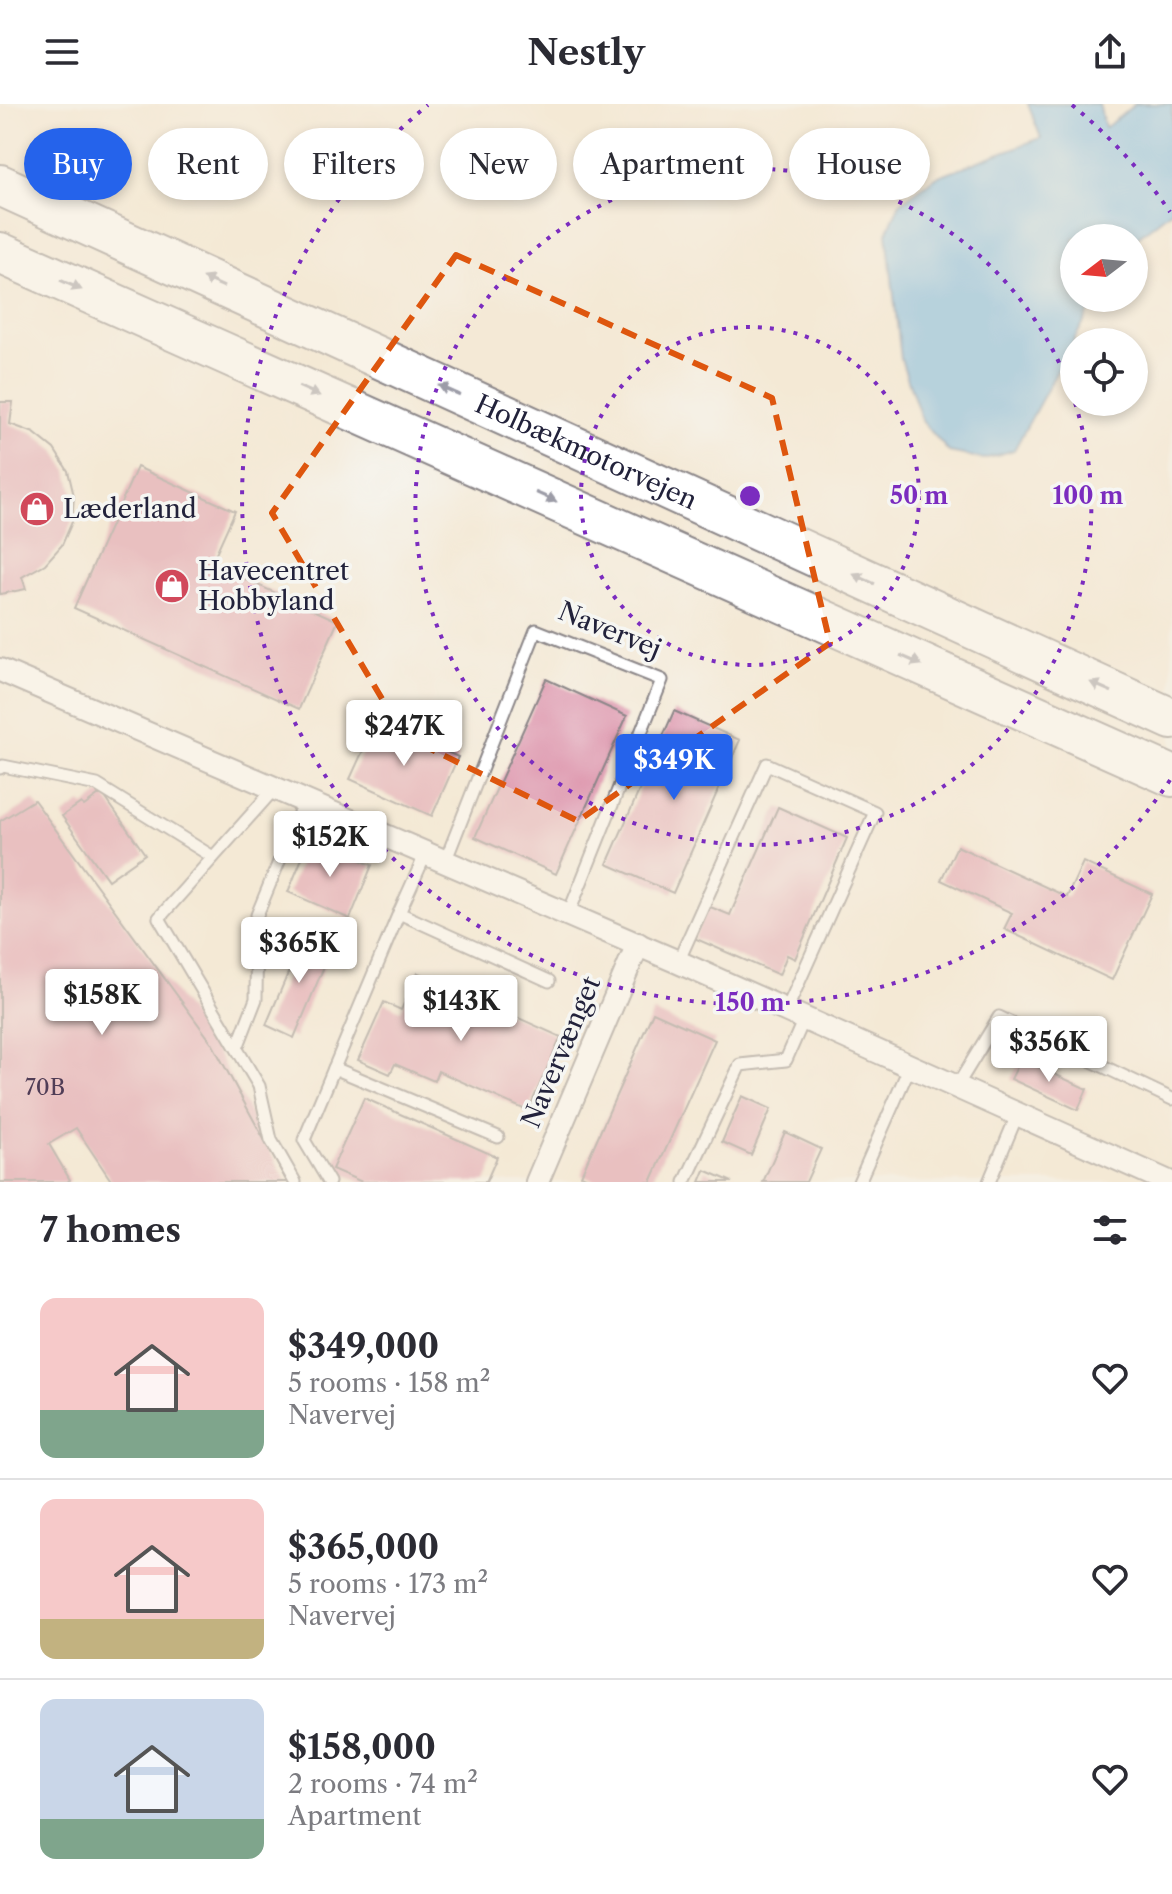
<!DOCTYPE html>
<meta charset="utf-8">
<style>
:root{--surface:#fff;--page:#f7f7f7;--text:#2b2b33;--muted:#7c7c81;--line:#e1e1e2;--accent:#2563eb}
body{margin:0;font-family:"Libre Caslon Text",serif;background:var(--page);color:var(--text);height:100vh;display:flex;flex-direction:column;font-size:30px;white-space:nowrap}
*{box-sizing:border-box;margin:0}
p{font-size:26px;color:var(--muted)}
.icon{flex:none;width:44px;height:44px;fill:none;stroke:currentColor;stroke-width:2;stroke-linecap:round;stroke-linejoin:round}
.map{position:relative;height:1078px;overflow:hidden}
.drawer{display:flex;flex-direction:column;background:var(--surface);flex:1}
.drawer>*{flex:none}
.hud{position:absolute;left:24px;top:24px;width:1124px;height:72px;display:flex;gap:16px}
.needle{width:52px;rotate:254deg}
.controls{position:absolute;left:1060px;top:120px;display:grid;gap:16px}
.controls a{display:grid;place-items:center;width:88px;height:88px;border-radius:50%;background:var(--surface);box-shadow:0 4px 12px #0003;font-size:40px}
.price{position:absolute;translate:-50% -68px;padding:0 18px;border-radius:8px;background:#fff;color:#222;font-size:26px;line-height:52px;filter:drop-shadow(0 2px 4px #0008)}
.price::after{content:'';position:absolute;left:50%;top:48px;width:24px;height:18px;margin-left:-12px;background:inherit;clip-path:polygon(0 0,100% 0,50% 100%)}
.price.active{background:var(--accent);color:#fff}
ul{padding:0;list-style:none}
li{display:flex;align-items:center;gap:24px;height:200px;padding:0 40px}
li+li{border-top:2px solid var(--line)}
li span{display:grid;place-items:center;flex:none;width:224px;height:160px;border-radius:16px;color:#555}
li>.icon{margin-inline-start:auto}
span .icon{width:96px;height:96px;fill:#fffc;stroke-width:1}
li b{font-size:34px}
h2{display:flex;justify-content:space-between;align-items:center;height:96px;padding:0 40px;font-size:34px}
.pill{padding:0 28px;border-radius:36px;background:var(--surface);box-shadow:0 4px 12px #0003;font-size:28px;line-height:72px}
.pill.active{background:var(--accent);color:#fff}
header{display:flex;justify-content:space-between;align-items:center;height:104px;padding:0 40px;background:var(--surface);font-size:36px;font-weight:700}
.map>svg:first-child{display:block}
.water{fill:#6eb5e5;stroke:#486c90;stroke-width:2}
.building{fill:#dc8ea7}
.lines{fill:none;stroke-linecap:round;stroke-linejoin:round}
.lane-casing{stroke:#8b8688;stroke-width:15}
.street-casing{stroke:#8b8688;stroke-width:26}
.highway-casing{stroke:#8b8688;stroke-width:44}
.lane{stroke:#fff;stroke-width:11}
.street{stroke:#fff;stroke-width:22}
.highway{stroke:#fff;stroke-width:40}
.oneway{fill:#9c9ca7}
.marked{fill:none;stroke:#de560e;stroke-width:6;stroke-dasharray:16 10;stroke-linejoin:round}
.ring{fill:none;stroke:#7b2cbf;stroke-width:4;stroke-dasharray:4 8}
.labels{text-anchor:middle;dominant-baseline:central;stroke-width:7;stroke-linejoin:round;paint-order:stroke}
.number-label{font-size:22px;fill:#503d56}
.street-label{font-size:26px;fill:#22223b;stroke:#f6f6f2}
.poi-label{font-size:26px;fill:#22223b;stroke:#f6f6f2;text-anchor:start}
.centre{fill:#7b2cbf;stroke:#f6f6f2;stroke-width:4}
.ring-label{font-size:24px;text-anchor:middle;font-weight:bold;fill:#7b2cbf;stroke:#f6f6f2;stroke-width:7;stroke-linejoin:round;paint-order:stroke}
</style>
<header><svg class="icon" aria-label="menu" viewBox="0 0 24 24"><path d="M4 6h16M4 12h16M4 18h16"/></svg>Nestly<svg class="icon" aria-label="share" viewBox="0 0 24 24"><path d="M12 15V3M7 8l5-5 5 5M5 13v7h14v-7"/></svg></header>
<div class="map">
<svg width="1172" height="1078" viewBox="0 0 1172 1078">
<rect width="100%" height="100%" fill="#f6f6f2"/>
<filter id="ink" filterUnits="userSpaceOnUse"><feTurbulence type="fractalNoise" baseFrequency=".0125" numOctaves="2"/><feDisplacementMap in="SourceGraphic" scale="16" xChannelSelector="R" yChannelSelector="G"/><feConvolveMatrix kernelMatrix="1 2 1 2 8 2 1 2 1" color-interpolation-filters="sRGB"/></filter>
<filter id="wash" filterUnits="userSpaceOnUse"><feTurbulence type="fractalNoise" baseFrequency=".006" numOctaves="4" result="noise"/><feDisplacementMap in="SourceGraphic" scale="32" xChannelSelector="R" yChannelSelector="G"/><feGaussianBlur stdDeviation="1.8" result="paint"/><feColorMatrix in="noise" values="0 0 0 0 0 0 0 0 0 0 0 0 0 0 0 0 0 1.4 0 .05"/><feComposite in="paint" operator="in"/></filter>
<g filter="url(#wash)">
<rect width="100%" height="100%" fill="#f4e9d6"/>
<polygon class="water" points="1028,0 1099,0 1105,24 1135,0 1172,0 1172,106 1134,136 1134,134 1074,134 1074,194 1097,194 1014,346 984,355 949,348 922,317 901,255 887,129 900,99 936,73 1041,34"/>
<g id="blocks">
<g class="building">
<polygon points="0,298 13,298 10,320 34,329 54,345 68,367 74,392 72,418 62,441 45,460 22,473 26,485 0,490"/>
<polygon points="137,363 235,407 211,460 338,517 299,605 74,504"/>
<polygon points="546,575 627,612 556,770 475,733"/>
<polygon points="674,607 740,636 673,789 607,760"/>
<polygon points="377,616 458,653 432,712 350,675"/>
<polygon points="102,689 145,750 108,776 62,712 81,699 84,702"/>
<polygon points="34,696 212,939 287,1078 112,1078 76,1024 49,1040 70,1076 67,1078 0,1078 0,717"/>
<polygon points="778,703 847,734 795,855 787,851 779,871 694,834 708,802 730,811"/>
<polygon points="310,735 372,761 350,815 288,788"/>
<polygon points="957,742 1067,793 1083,758 1152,790 1112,876 1004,825 1012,809 941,776"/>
<polygon points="305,829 333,841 294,934 266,921"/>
<polygon points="418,869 561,933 528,1007 438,967 434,977 395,960 390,970 358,956 384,898 401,906"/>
<polygon points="653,908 715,936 651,1078 597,1078 581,1071"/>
<polygon points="1021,955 1087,985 1078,1006 1011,975"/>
<polygon points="742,992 771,1005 751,1051 722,1038"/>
<polygon points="364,994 497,1053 486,1078 362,1078 332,1065"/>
<polygon points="785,1028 821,1045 806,1078 763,1078"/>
<polygon points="705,1066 732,1078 700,1078"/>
</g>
</g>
</g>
<g filter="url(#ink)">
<use href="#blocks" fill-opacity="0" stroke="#8b8688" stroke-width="2"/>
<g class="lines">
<defs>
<g id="lane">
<polyline points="0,664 3,662 97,681 213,753"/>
<polyline points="275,684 159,814 259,982 271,1036 295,1078"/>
<polyline points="426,749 399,809 549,877"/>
<polyline points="445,758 536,526 662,576 568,811"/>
<polyline points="678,858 767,660 875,708 786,907"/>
<polyline points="237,944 256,895 257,811 304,697"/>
<polyline points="334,964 498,1033"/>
<polyline points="957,982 999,913 1172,995"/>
<polyline points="329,1078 304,1036 399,809"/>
<polyline points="685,1078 740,961 786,956 804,915"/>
<polyline points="859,1078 910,962"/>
<polyline points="989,1078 1018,1009"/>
</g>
<g id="street">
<polyline points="0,566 678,858 1169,1078"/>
<polyline points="537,1078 638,840"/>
</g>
<g id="highway">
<path id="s1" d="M 0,81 L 1172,615"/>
<polyline points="0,149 1172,672"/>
</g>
</defs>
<use href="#lane" class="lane-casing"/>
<use href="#street" class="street-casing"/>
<use href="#highway" class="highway-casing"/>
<use href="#lane" class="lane"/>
<use href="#street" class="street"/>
<use href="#highway" class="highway"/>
</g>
<defs><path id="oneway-solid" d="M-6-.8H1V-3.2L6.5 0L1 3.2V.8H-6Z" transform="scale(2)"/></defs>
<g class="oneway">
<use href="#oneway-solid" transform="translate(213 178) rotate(-156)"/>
<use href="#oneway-solid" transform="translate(71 181) rotate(24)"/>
<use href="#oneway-solid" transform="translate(449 286) rotate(-156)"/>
<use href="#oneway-solid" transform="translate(309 287) rotate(24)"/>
<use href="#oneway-solid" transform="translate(546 393) rotate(24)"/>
<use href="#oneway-solid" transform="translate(864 475) rotate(-156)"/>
<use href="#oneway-solid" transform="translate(911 556) rotate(24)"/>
<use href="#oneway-solid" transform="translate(1101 583) rotate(-156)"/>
</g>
</g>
<path d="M0 0H1172V1078H0ZM 456,151 L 772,294 L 830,539 L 578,717 L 404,632 L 272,409 Z" fill="#f4e9d6" fill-opacity=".55" fill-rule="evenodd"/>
<path class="marked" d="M 456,151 L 772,294 L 830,539 L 578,717 L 404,632 L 272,409 Z"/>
<g class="ring">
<circle cx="750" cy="392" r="169"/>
<path d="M1075 299A338 338 0 1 1 1073 293"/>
<path d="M1170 676A507 507 0 1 1 428 1M1072 1A507 507 0 0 1 1170 108"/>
</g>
<defs>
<symbol id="shop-disc" viewBox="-11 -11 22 22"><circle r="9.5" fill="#d1495b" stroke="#f6f6f2"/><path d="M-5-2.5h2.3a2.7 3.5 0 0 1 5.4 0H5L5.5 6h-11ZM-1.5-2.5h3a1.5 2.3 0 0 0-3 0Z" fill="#fff"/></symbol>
</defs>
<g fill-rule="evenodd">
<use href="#shop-disc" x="17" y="385" width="40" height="40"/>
<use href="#shop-disc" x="152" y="462" width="40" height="40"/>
</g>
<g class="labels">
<g class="number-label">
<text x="45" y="983">70B</text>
</g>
<g class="street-label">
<text stroke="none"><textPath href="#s1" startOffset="644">Holbækmotorvejen</textPath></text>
<text transform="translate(610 526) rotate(22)">Navervej</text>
<text transform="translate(561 948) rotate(-67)">Navervænget</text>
</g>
<g class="poi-label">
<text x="63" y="405">Læderland</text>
<text x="198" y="467">Havecentret<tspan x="198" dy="30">Hobbyland</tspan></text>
</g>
</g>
<circle cx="750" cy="392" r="12" class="centre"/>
<g class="ring-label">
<text x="919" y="400">50 m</text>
<text x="1088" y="400">100 m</text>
<text x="750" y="907">150 m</text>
</g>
</svg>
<div class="controls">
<a><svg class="needle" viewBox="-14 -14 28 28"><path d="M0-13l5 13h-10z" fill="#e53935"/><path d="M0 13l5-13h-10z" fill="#7c7c81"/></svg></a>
<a><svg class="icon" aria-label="locate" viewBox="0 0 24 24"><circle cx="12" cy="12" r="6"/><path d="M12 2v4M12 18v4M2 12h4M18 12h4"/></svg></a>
</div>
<b class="price" style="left:404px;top:664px">$247K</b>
<b class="price active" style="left:674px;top:698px">$349K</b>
<b class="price" style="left:330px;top:775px">$152K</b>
<b class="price" style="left:299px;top:881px">$365K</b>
<b class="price" style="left:102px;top:933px">$158K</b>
<b class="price" style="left:461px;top:939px">$143K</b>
<b class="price" style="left:1049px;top:980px">$356K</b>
<div class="hud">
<a class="pill active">Buy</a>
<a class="pill">Rent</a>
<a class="pill">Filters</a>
<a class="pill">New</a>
<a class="pill">Apartment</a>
<a class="pill">House</a>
</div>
</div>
<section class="drawer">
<h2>7 homes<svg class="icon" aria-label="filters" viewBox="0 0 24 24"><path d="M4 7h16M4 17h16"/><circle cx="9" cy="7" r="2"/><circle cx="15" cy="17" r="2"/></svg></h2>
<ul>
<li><span style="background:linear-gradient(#f6c9c9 70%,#7fa58c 0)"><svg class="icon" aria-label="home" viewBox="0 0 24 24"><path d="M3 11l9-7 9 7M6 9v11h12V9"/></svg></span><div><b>$349,000</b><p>5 rooms · 158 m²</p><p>Navervej</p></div><svg class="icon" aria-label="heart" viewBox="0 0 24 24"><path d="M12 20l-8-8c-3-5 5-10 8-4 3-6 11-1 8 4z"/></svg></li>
<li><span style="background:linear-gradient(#f6c9c9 75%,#c2b280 0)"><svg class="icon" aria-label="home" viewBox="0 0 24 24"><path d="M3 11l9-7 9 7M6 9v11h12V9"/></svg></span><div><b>$365,000</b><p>5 rooms · 173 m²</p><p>Navervej</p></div><svg class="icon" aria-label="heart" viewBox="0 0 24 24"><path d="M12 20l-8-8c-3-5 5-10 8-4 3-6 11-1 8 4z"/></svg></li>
<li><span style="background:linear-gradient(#c9d6e8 75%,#7fa58c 0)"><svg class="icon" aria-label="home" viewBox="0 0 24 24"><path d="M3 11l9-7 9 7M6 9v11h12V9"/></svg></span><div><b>$158,000</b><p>2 rooms · 74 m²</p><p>Apartment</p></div><svg class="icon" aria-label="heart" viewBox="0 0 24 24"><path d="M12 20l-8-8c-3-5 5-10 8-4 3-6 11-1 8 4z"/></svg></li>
</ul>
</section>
